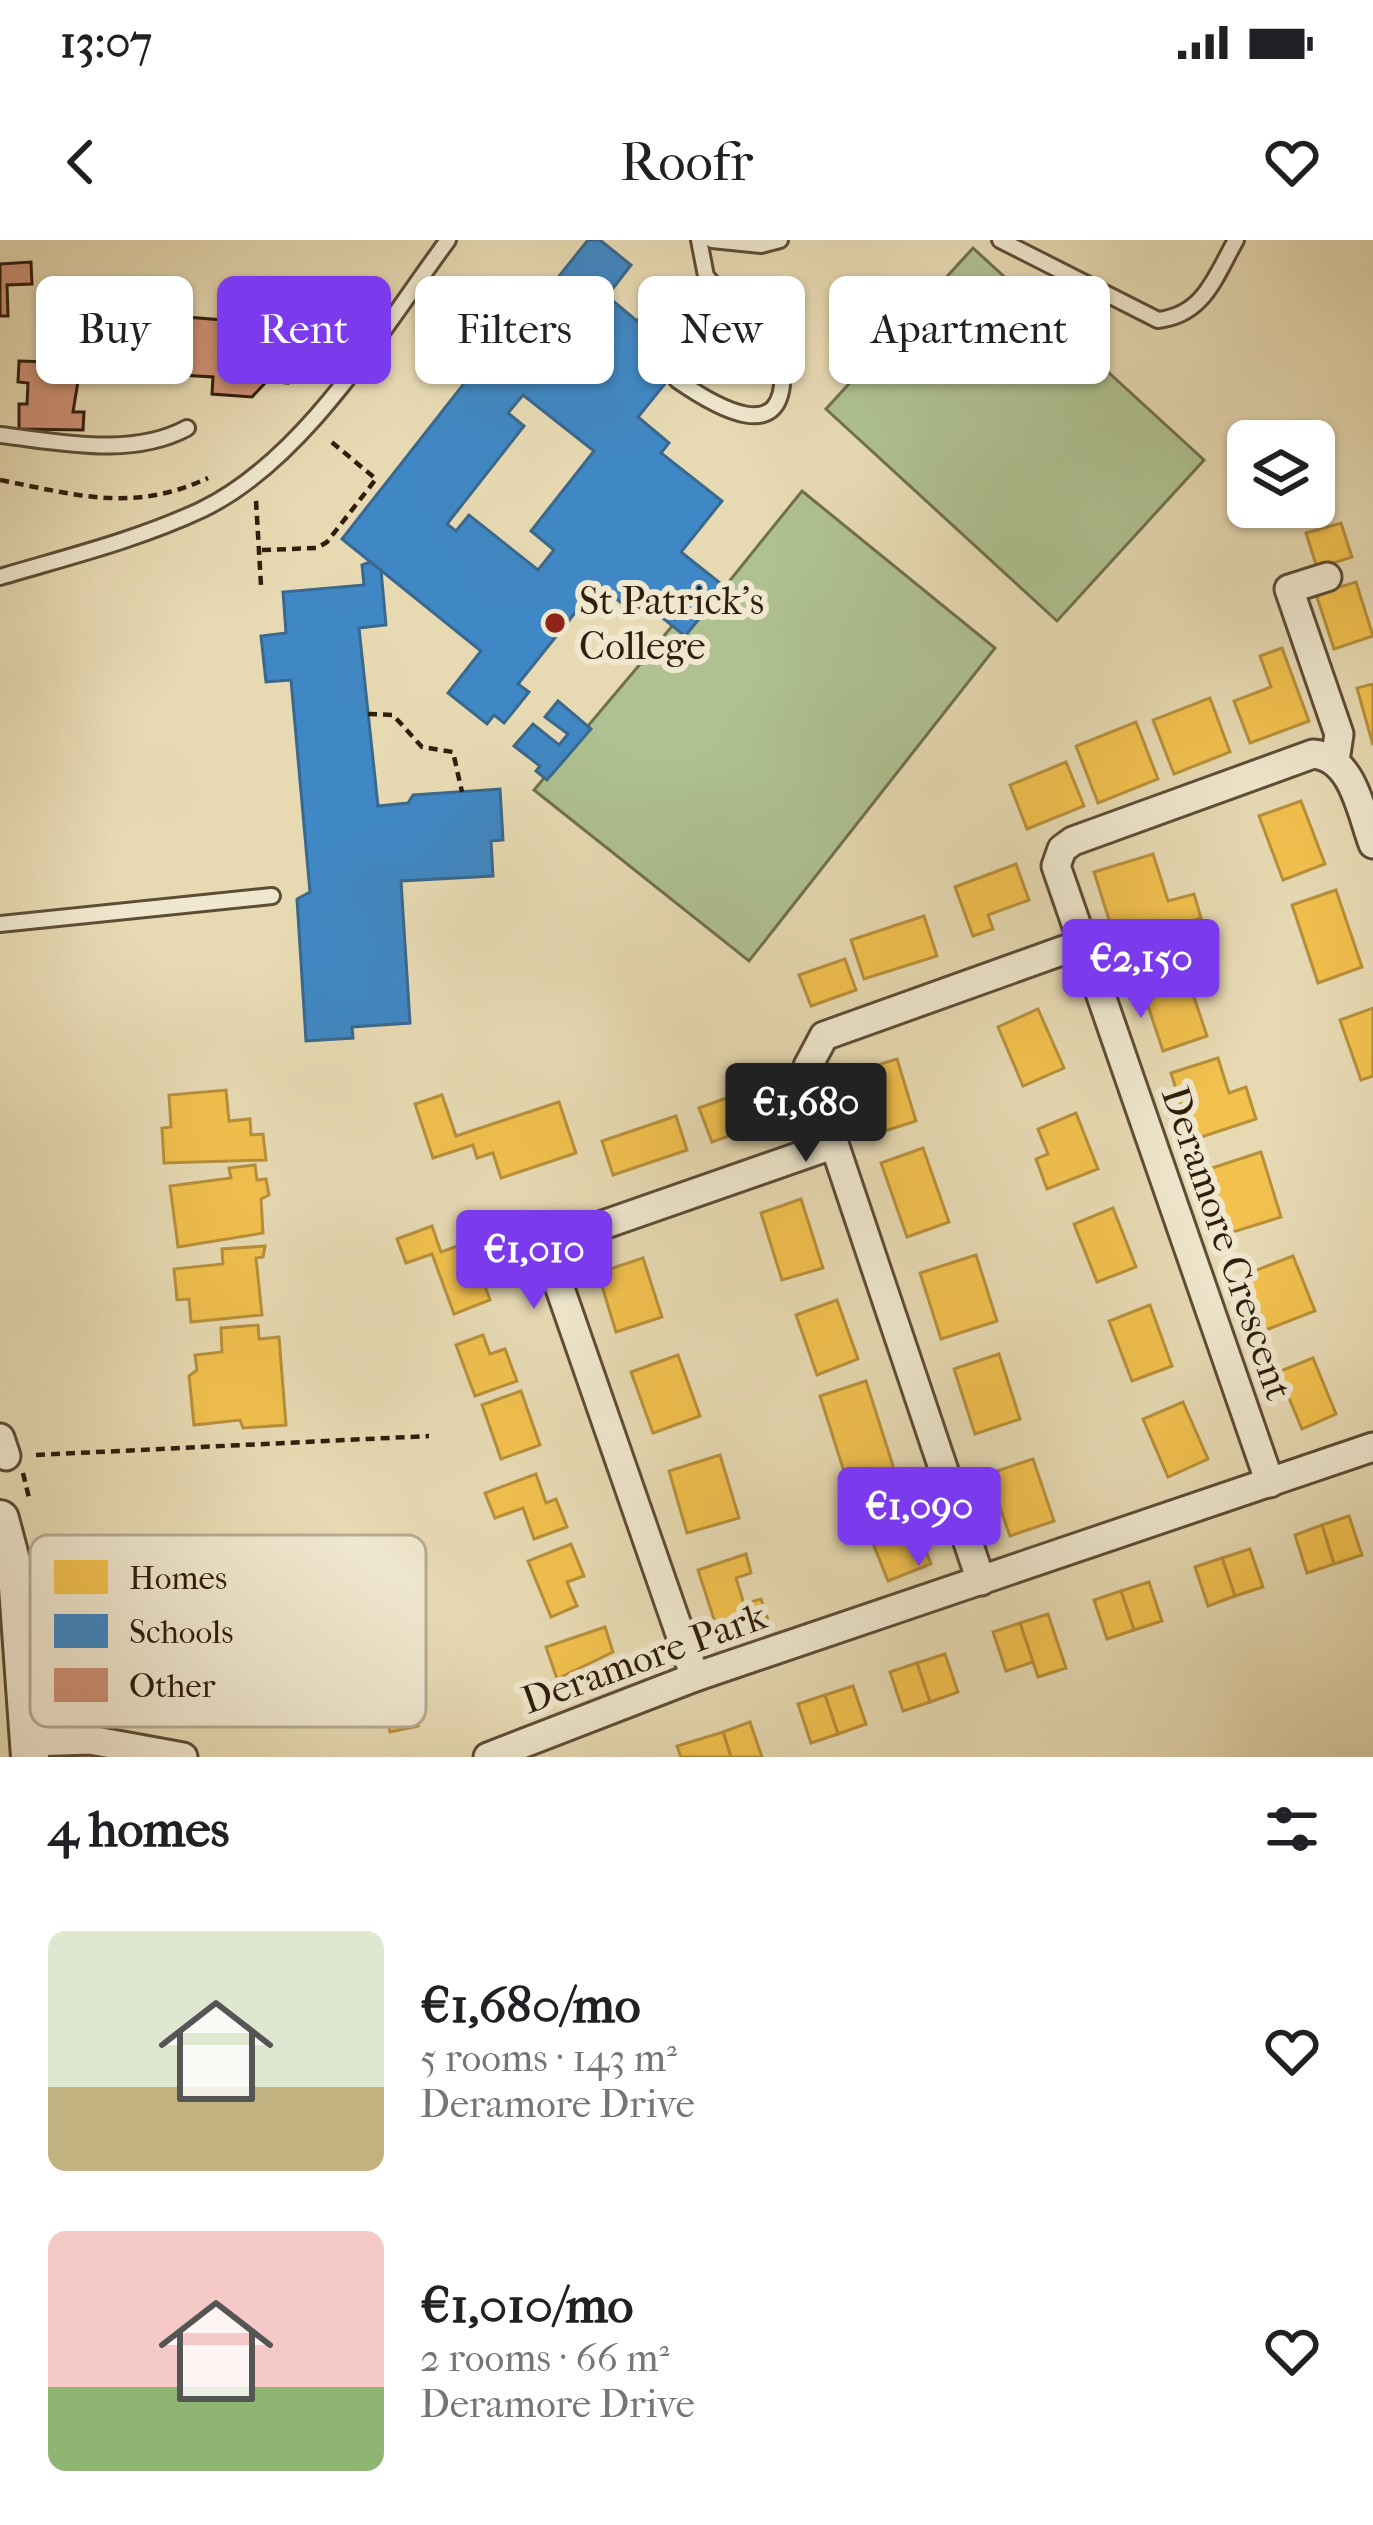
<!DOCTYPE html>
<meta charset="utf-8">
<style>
:root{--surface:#fff;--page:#f2f2f2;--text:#202124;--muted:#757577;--accent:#7c3aed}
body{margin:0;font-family:"IM FELL French Canon",serif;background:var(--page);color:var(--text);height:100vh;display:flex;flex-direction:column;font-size:45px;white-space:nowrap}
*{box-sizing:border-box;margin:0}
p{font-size:39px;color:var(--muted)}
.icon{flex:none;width:66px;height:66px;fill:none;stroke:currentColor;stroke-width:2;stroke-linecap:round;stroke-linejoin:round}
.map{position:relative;height:1517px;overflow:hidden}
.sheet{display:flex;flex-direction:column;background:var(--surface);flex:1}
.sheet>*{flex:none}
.top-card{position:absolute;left:36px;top:36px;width:1302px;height:108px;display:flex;gap:24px}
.buttons{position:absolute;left:1227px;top:180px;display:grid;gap:24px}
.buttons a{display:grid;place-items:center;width:108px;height:108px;border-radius:18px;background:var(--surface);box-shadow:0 3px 9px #0004;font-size:60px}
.price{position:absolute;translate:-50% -102px;padding:0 27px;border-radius:12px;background:var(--accent);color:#fff;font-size:39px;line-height:78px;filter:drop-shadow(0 3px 6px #0008)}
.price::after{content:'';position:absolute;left:50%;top:72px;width:36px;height:27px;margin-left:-18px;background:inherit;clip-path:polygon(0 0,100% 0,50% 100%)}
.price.active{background:#222;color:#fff}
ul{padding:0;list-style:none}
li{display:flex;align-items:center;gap:36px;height:300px;padding:0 48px}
li span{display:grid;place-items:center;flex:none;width:336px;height:240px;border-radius:18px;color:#555}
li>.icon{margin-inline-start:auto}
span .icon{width:144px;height:144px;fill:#fffc;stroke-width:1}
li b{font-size:51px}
h2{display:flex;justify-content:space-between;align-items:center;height:144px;padding:0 48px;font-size:51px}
.pill{padding:0 42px;border-radius:18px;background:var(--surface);box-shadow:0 3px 9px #0004;font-size:42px;line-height:108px}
.pill.active{background:var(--accent);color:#fff}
.status{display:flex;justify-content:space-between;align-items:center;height:84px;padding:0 60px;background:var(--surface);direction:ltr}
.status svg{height:33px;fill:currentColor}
header{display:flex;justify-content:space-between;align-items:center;height:156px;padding:0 48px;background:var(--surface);font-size:54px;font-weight:600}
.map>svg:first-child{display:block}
.green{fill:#afc191;stroke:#70704e;stroke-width:3}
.homes{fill:#f2c14e;stroke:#b8903a;stroke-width:3}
.schools{fill:#3f88c5;stroke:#3a688e;stroke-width:3;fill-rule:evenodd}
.building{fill:#cd9175;stroke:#301e0c;stroke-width:3}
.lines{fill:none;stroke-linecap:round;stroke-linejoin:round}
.service-casing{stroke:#5e4d36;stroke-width:20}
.minor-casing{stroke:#5e4d36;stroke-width:33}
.tertiary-casing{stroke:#5e4d36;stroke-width:42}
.path{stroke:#301e0c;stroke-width:4.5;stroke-dasharray:9 6;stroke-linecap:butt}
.service{stroke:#efe7ce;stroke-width:14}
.minor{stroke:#efe7ce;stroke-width:27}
.tertiary{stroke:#efe7ce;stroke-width:36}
.poi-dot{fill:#8f2418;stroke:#efe7ce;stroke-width:4.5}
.labels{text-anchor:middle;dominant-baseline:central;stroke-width:12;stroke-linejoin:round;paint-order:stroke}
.poi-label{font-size:39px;fill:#301e0c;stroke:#efe7ce;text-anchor:start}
.street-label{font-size:39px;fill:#301e0c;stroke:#efe7ce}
.key{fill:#efe7ce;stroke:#b6ab94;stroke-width:3}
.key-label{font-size:33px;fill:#301e0c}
</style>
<div class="status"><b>13:07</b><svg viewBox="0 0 49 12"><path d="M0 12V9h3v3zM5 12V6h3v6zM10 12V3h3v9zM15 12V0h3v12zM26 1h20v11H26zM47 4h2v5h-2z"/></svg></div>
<header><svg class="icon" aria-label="back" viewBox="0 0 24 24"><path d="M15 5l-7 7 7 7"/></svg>Roofr<svg class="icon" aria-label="heart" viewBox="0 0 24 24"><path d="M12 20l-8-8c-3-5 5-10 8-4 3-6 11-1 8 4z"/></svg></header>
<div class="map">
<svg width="1373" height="1517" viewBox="0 0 1373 1517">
<rect width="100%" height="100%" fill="#e7dab3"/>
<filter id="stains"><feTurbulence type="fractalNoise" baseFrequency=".00167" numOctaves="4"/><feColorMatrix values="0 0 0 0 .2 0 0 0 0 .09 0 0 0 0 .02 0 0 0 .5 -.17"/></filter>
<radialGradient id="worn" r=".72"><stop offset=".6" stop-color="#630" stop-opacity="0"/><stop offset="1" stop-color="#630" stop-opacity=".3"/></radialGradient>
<g class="green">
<polygon points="973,8 1204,220 1057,381 826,169"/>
<polygon points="802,251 995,408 749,721 534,550 673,385 686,395"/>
</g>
<g class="homes">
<polygon points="1341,283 1352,317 1317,328 1306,293"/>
<polygon points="1356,342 1373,396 1334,409 1316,354"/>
<polygon points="1282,408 1309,481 1250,503 1234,461 1271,447 1260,416"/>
<polygon points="1373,444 1373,505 1357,448"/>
<polygon points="1210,458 1230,512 1174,534 1153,480"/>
<polygon points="1136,482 1158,539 1098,563 1076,506"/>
<polygon points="1066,522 1084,566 1027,589 1010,545"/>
<polygon points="1301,561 1325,624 1283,640 1259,576"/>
<polygon points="1153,614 1168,661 1194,654 1201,678 1117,705 1094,632"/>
<polygon points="1016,624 1029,660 988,675 993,689 973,696 955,647"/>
<polygon points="1336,650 1362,727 1318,743 1292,665"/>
<polygon points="924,676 937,716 864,739 851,700"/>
<polygon points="1181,718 1207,796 1163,811 1137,733"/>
<polygon points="845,719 856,750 811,766 799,735"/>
<polygon points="1373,768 1373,836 1361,840 1340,780"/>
<polygon points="1038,769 1064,828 1023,846 998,787"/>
<polygon points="1218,818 1229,853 1246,847 1256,879 1192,900 1171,833"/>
<polygon points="897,819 916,881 869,896 849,834"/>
<polygon points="757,847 770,881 712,902 699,868"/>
<polygon points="226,850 229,881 250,879 251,895 263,894 266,920 164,923 162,888 171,887 169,855"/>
<polygon points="442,855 456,896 559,862 576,913 501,938 493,913 477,918 473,905 433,918 415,864"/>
<polygon points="1076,873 1098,929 1047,949 1036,919 1048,914 1038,889"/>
<polygon points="676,876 687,910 613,935 602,901"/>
<polygon points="923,908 949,982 907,997 881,923"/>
<polygon points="1261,912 1281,977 1230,993 1209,929"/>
<polygon points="255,925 257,940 266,939 269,955 261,959 263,993 178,1007 170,946 231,938 229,928"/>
<polygon points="801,959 823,1028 782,1040 761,973"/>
<polygon points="1113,968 1136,1027 1097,1042 1074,984"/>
<polygon points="432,986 441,1012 469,1002 490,1060 454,1074 432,1014 406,1023 397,999"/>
<polygon points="265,1006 263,1017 256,1018 262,1075 191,1082 189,1059 177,1060 174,1029 223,1024 222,1009"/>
<polygon points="976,1015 997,1081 941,1099 920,1033"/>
<polygon points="1293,1016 1315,1071 1266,1090 1244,1035"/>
<polygon points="643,1018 662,1077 616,1092 598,1033"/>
<polygon points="837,1060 858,1119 817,1135 796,1075"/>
<polygon points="1150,1065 1172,1126 1132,1141 1109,1081"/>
<polygon points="258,1085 259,1099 279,1097 286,1185 243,1188 240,1180 194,1185 189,1136 197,1130 195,1115 222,1112 221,1088"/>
<polygon points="483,1095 490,1114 505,1109 517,1141 475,1156 456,1105"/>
<polygon points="999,1114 1020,1179 975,1194 954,1129"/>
<polygon points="678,1115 700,1176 653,1193 631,1132"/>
<polygon points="1313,1118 1336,1174 1302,1189 1278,1132"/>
<polygon points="866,1141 894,1229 848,1244 820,1156"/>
<polygon points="521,1151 540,1205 501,1219 482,1165"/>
<polygon points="1183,1162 1208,1219 1168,1237 1143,1179"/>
<polygon points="720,1215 739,1278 687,1293 669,1231"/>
<polygon points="1033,1219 1054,1281 1010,1296 988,1234"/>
<polygon points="536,1234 546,1263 556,1259 567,1287 534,1299 523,1268 495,1278 485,1253"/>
<polygon points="900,1246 931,1324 888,1341 857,1263"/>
<polygon points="1349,1276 1362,1315 1334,1324 1322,1285"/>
<polygon points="1322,1285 1334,1324 1307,1333 1295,1295"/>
<polygon points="571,1304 584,1336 567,1342 577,1366 551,1377 528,1321"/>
<polygon points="1250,1309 1263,1347 1235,1356 1222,1318"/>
<polygon points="746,1314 751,1333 736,1338 744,1364 761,1359 769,1383 720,1398 698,1330"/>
<polygon points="1222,1318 1235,1356 1208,1366 1195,1327"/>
<polygon points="1149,1342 1162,1381 1134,1390 1121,1351"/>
<polygon points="1121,1351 1134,1390 1107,1399 1094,1360"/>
<polygon points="1048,1374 1066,1428 1038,1437 1020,1383"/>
<polygon points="1020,1383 1033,1422 1006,1431 993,1392"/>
<polygon points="348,1385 357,1434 394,1427 401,1466 414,1464 418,1486 390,1492 384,1463 311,1478 295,1395"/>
<polygon points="605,1387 613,1412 557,1439 546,1407"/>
<polygon points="945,1414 958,1452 930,1462 917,1423"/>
<polygon points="917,1423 930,1462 903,1471 890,1432"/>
<polygon points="853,1446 866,1484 838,1494 825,1455"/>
<polygon points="825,1455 838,1494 811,1503 798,1464"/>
<polygon points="750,1482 762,1517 731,1517 723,1492"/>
<polygon points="723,1492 731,1517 681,1517 677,1506"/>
</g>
<g class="schools">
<path d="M 588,0 L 600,0 L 631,25 L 607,56 L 637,81 L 662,49 L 710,88 L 638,177 L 669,203 L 661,213 L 722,261 L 681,312 L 725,347 L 685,396 L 644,363 L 635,374 L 598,344 L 518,444 L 529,452 L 504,483 L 494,475 L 487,484 L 448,453 L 481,411 L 342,299 L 517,76 L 523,81 ZM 523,155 L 594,211 L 531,291 L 554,310 L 538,330 L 469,275 L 456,291 L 447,284 L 524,186 L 508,173 Z"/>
<polygon points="370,322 381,330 386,385 359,388 378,566 408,563 413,555 500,549 503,600 491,601 493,636 401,641 410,783 352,787 353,798 306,801 297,659 310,652 291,440 266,442 261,396 286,393 283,352 364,345 362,325"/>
<polygon points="558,461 591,489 547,540 536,531 540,526 514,506 533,484 559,505 568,494 545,477"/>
</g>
<g class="building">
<polygon points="31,22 32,44 7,45 8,76 0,76 0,24"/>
<polygon points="185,77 317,87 314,131 289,129 288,143 267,141 252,157 212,154 213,137 180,135"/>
<polygon points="19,121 81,123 73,172 84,172 83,190 19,189 19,164 27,164 28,143 18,142"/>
</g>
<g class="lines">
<defs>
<g id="service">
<polyline points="712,0 761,5 780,0"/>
<path d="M 1000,0 L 1158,80 C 1204,75 1215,37 1236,0"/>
<path d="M 677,140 C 713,165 789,212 782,125 L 706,36 L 699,0"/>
<path d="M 0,195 C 61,202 131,218 187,188"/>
<path d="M 0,337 C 67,317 137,300 201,270 C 304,221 382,89 448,0"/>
<polyline points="0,684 272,656"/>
</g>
<g id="minor">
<polyline points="1327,337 1289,349 1339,494 1335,521"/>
<polyline points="0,1198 6,1216"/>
<path d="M 1270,1243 L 1056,626 L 1062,609 L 1073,601 L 1313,514 C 1353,517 1361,572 1373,604"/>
<polyline points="981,1341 808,826 824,796 1081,704"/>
<path d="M 695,1437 L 555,1034 C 554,1015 560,1004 577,994 L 832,905"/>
<polyline points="30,1502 90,1500 183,1517"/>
<polyline points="488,1517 695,1437 1373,1207"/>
</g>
<polyline id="tertiary" points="0,1279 18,1347 30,1517"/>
</defs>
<use href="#service" class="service-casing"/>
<use href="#minor" class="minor-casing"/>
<use href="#tertiary" class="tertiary-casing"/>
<g class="path">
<path d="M 0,240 C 77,255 133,273 208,238"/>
<polyline points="256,261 261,345"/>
<polyline points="262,310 317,308 327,302 376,239 328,199"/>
<polyline points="368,474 393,475 422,507 453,512 462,552"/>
<polyline points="36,1215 429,1196"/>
<polyline points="23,1233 30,1262"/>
</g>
<use href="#service" class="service"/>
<use href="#minor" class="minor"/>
<use href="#tertiary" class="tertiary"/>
</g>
<circle class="poi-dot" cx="555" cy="383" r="12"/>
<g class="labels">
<g class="poi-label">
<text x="579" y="361">St Patrick's<tspan x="579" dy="45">College</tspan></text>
</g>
<g class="street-label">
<text transform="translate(1227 1003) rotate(71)">Deramore Crescent</text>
<text transform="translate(644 1418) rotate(-20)">Deramore Park</text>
</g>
</g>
<rect x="30" y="1295" width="396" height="192" rx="18" class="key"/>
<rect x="54" y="1320" width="54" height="34" fill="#f2c14e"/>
<rect x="54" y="1374" width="54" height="34" fill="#3f88c5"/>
<rect x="54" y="1428" width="54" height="34" fill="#cd9175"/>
<g class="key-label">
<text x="129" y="1349">Homes</text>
<text x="129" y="1403">Schools</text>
<text x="129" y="1457">Other</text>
</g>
<rect width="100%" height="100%" filter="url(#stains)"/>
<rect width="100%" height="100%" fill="url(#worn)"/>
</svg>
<div class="buttons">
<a><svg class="icon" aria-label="layers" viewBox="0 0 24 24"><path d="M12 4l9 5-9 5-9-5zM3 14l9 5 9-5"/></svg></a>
</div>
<b class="price" style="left:1141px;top:781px">€2,150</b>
<b class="price active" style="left:806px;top:925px">€1,680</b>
<b class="price" style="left:534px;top:1072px">€1,010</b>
<b class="price" style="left:919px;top:1329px">€1,090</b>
<div class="top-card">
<a class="pill">Buy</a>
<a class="pill active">Rent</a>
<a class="pill">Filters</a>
<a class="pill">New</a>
<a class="pill">Apartment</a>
</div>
</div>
<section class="sheet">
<h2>4 homes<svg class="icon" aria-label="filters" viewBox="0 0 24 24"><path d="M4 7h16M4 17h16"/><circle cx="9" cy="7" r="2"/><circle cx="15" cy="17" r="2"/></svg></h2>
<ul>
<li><span style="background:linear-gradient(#dfe7d0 65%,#c2b280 0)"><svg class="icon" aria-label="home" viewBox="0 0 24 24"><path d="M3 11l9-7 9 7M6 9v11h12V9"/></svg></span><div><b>€1,680/mo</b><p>5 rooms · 143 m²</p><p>Deramore Drive</p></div><svg class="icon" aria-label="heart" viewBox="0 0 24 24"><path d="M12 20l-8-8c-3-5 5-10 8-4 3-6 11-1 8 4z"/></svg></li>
<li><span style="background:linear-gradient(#f6c9c9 65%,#8fb573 0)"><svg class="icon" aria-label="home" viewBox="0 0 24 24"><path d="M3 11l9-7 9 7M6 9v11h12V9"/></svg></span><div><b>€1,010/mo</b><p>2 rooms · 66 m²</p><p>Deramore Drive</p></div><svg class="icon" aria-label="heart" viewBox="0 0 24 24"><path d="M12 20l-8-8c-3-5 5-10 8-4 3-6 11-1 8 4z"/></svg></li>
</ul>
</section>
